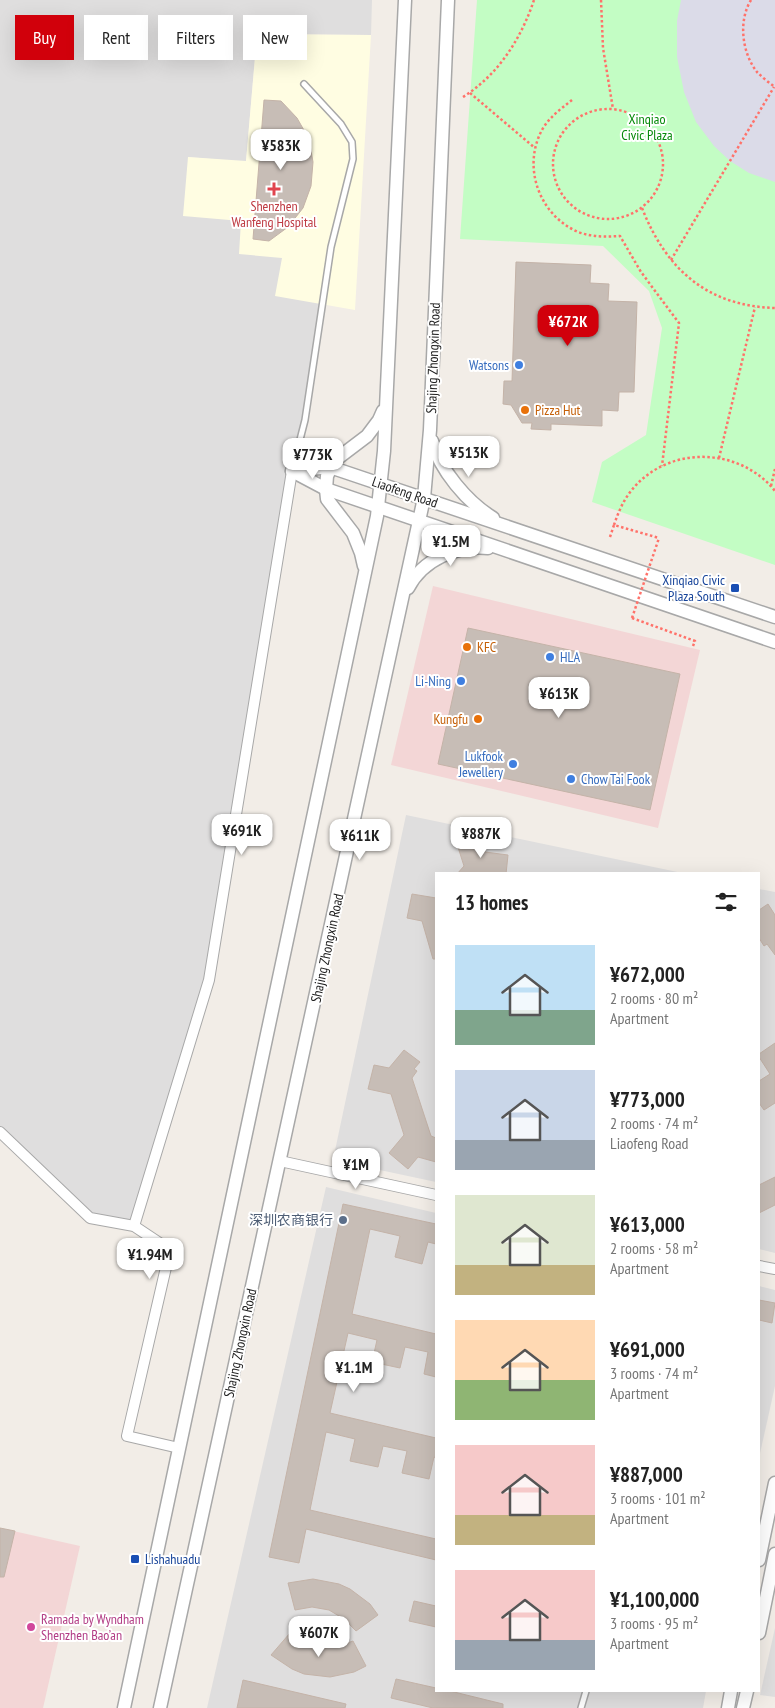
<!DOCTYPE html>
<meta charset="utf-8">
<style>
:root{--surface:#fff;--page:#f6f6f6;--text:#222;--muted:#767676;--accent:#d1000b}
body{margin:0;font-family:"PT Sans Narrow","Noto Sans SC",sans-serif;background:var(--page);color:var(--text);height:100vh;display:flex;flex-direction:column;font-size:19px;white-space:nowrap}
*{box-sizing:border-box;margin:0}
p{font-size:16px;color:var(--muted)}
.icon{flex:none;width:28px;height:28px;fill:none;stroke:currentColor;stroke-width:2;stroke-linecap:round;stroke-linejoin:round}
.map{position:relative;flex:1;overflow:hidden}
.side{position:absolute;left:435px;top:872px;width:325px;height:820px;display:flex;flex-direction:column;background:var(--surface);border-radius:0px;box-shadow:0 5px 20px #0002}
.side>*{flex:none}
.top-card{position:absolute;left:15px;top:15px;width:345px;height:45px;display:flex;gap:10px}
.price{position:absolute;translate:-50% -42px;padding:0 11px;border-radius:10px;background:#fff;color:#222;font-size:16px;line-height:32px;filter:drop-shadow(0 1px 2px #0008)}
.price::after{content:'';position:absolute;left:50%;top:30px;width:15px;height:11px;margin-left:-8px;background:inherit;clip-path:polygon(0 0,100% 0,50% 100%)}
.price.selected{background:var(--accent);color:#fff}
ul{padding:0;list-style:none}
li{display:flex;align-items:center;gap:15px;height:125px;padding:0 20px}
li span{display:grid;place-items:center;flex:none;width:140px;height:100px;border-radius:0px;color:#555}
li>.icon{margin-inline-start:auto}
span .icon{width:60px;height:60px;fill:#fffc;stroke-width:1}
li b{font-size:21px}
h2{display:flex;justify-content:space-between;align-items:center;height:60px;padding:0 20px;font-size:21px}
.chip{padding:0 18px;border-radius:0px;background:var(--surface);box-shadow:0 5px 20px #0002;font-size:18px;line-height:45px}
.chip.selected{background:var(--accent);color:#fff}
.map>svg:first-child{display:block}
.residential{fill:#dfdede}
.commercial{fill:#f3d6d6}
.education{fill:#fffde2}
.park{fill:#c3fdc4}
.plaza{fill:#dbdbe8}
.building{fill:#c7bdb6;stroke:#c4b3a8}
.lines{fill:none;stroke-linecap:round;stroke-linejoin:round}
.service-casing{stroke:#a8a8a8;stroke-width:8}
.minor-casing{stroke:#a8a8a8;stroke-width:12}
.tertiary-casing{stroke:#a8a8a8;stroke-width:15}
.path{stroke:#ff726a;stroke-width:2.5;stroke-dasharray:2.5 2.5;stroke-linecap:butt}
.service{stroke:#fff;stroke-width:5}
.minor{stroke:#fff;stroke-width:10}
.tertiary{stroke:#fff;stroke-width:12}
.path-bridge{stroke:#ff726a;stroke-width:2.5;stroke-dasharray:2.5 2.5;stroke-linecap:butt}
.health-dot{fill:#e0444e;stroke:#fff;stroke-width:2}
.shop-dot{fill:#3f7fe0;stroke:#fff;stroke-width:2}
.food-dot{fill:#e8710a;stroke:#fff;stroke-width:2}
.transit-dot{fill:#1a4fb4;stroke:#fff;stroke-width:2}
.service-dot{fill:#5c6f8a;stroke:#fff;stroke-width:2}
.hotel-dot{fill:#d1479c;stroke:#fff;stroke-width:2}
.labels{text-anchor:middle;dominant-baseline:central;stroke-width:4;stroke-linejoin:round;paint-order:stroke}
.park-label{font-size:14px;fill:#058909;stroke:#fff}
.health-label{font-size:14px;fill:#be3a42;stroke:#fff}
.street-label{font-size:14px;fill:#212121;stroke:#fff}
.shop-label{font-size:14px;fill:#366cbe;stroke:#fff;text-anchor:end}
.food-label{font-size:14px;fill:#c56008;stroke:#fff;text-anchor:start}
.transit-label{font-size:14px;fill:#164399;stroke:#fff;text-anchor:end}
.service-label{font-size:14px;fill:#4e5e75;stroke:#fff;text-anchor:end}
.hotel-label{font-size:14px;fill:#b23c85;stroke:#fff;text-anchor:start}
</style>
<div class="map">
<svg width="775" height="1708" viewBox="0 0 775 1708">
<rect width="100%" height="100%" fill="#f2ede7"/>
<g class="residential">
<polygon points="0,0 372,0 371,35 257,34 246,162 188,157 242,221 282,258 323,304 305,420 292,471 209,980 134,1226 90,1218 0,1132"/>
<polygon points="406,815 687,874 436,874 436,1182 333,1160"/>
<polygon points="759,889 775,892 775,1253 759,1249"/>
<polygon points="326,1187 436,1213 436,1691 706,1691 703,1708 207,1708"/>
<polygon points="759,1286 775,1290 775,1386 759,1458"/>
<polygon points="775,1628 775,1697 760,1695"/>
</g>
<g class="commercial">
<polygon points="433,586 700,650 658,828 391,765"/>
<polygon points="0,1528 80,1546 43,1708 0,1708"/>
</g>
<polygon class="education" points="257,34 371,35 355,310 275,296 282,258 239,254 241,221 183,216 188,157 246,161"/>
<polygon class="park" points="477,0 775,0 775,565 592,502 602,462 646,435 662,328 649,291 603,246 460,239"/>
<polygon class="plaza" points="681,0 775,0 775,182 749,173 730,161 714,146 696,122 684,92 677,57 677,21"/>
<g class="building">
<polygon points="264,100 281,101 297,118 309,139 313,162 311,186 303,208 288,227 269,241 253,239"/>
<polygon points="516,262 591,265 590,283 609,284 608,301 637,302 634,392 619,392 618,411 602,410 602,426 551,424 551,430 531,429 532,423 522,423 511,405 503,404 504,381 512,381"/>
<polygon points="468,628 680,674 650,810 438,764"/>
<polygon points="481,837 485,852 508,855 506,874 457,874 464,866 457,844"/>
<polygon points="412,894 436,898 436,959 433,959 422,921 407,918"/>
<polygon points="768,904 775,915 775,955 767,944 764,946 759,938 759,910"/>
<polygon points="775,1043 775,1103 764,1110 759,1103 759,1081 770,1074 759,1057 759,1054"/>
<polygon points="404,1050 420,1062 414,1069 417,1071 412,1078 431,1136 436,1138 436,1162 418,1157 408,1169 389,1153 404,1135 391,1094 368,1089 374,1065 389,1068"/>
<polygon points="775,1177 775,1205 759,1213 759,1185"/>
<polygon points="343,1204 436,1224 436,1244 428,1242 422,1264 395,1257 400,1236 370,1229 352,1314 436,1334 436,1377 424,1374 428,1352 405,1347 400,1368 372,1362 377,1340 348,1333 330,1413 436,1438 436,1458 434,1457 429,1479 402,1473 407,1451 383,1446 378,1467 350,1461 355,1439 326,1432 310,1510 436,1539 436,1560 306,1529 299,1563 269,1557"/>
<polygon points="759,1300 775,1303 772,1323 759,1320"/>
<polygon points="0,1528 15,1531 4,1577 0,1577"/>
<polygon points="313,1579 339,1584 350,1589 370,1604 378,1615 356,1631 344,1619 329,1610 312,1607 295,1610 288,1583"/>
<polygon points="414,1601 436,1606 436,1627 409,1621"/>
<polygon points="290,1633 304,1643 320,1648 337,1647 353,1641 366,1666 354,1672 330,1677 304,1674 292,1669 271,1655"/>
<polygon points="396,1679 436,1688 436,1691 450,1691 503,1704 503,1708 433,1708 391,1698"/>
<polygon points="243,1680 346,1704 345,1708 237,1708"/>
</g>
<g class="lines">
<defs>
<g id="service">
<polyline points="292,471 305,420 331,247 353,159 352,142 341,124 304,84"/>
<polyline points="581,1708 586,1691"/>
</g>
<g id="minor">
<polyline points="0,1132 90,1218 134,1226 170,1250 127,1436 179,1448"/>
<polyline points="280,1161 436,1195"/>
<polyline points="134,1226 209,980 292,471"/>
<polyline points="759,1266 775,1269"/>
</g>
<g id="tertiary">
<path d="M 432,441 C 440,470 467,502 493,518"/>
<polyline points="292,471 326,489 775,642"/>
<polyline points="292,471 330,467 775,617"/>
<polyline points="364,566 361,553 353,533 327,499 326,489 327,476 334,461 367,436 379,420 383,411"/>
<path d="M 408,588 C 423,559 457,545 488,548"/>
<polyline points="759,1560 775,1483"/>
<polyline points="759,1633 775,1554"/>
<polyline points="124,1708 377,516 384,451 405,0"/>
<polyline points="160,1708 424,498 430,430 448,0"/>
<polyline points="728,1708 731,1691"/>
<polyline points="743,1708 747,1691"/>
</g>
</defs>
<use href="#service" class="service-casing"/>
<use href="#minor" class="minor-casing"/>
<use href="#tertiary" class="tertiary-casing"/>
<g class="path">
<polyline points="601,0 603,48 613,109"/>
<path d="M 751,0 C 738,21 742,53 757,72 C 762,77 769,83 775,87"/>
<polyline points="470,93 535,148"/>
<path d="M 463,97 C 498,75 521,39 534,0"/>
<path d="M 572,100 C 561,109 549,117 542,130 C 522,167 539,215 578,232 C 592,237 606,237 620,236 L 641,272 L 679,323 L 662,466"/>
<circle cx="608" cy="164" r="55"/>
<path d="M 642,208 C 666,269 707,306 775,308"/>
<polyline points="671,260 774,87"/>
<polyline points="719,458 755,307"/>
<polyline points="771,486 775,469"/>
<path d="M 614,525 C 618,513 623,501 631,491 C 667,445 739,446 775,491"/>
<polyline points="610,537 614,525 659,538"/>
<polyline points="632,618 695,641 693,646"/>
</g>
<use href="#service" class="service"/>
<use href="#minor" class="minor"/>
<use href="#tertiary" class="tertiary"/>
<polyline class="path-bridge" points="632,618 659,538"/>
</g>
<path class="health-dot" d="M271.5 181.5h5v5h5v5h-5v5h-5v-5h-5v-5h5z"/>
<g class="shop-dot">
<circle cx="519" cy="365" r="5"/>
<circle cx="550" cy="657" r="5"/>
<circle cx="461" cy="681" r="5"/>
<circle cx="513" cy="764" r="5"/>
<circle cx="571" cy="779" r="5"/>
</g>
<g class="food-dot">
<circle cx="525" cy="410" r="5"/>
<circle cx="467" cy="647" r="5"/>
<circle cx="478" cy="719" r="5"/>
</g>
<g class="transit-dot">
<rect x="730" y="583" width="10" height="10" rx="2.5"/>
<rect x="130" y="1554" width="10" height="10" rx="2.5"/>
</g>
<circle class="service-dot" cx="343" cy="1220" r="5"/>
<circle class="hotel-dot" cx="31" cy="1627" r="5"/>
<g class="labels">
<g class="park-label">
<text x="647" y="119">Xinqiao<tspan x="647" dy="16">Civic Plaza</tspan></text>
</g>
<g class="health-label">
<text x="274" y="206">Shenzhen<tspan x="274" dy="16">Wanfeng Hospital</tspan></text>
</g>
<g class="street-label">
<text transform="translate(433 358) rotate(-88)">Shajing Zhongxin Road</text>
<text transform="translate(405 492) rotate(19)">Liaofeng Road</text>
<text transform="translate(327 948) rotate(-78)">Shajing Zhongxin Road</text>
<text transform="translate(240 1343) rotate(-78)">Shajing Zhongxin Road</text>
</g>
<g class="shop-label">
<text x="509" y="365">Watsons</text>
<text x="560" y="657" text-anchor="start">HLA</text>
<text x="451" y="681">Li-Ning</text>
<text x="503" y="756">Lukfook<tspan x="503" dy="16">Jewellery</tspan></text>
<text x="581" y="779" text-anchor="start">Chow Tai Fook</text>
</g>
<g class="food-label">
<text x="535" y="410">Pizza Hut</text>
<text x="477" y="647">KFC</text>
<text x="468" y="719" text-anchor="end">Kungfu</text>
</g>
<g class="transit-label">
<text x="725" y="580">Xinqiao Civic<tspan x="725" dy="16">Plaza South</tspan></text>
<text x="145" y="1559" text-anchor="start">Lishahuadu</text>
</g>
<g class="service-label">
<text x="333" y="1220">深圳农商银行</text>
</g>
<g class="hotel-label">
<text x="41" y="1619">Ramada by Wyndham<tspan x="41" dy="16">Shenzhen Bao’an</tspan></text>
</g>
</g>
</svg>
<b class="price" style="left:281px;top:171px">¥583K</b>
<b class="price selected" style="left:568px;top:347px">¥672K</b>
<b class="price" style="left:469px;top:478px">¥513K</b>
<b class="price" style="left:313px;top:480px">¥773K</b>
<b class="price" style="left:451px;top:567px">¥1.5M</b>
<b class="price" style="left:559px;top:719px">¥613K</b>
<b class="price" style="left:242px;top:856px">¥691K</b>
<b class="price" style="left:481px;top:859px">¥887K</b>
<b class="price" style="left:360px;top:861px">¥611K</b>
<b class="price" style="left:356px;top:1190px">¥1M</b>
<b class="price" style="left:150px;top:1280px">¥1.94M</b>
<b class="price" style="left:354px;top:1393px">¥1.1M</b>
<b class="price" style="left:319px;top:1658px">¥607K</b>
<div class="top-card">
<a class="chip selected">Buy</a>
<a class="chip">Rent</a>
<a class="chip">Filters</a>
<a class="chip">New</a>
</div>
<section class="side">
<h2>13 homes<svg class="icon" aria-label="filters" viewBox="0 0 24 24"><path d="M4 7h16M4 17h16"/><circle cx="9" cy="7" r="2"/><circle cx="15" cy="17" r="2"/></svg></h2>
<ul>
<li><span style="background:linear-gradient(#bfe0f5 65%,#7fa58c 0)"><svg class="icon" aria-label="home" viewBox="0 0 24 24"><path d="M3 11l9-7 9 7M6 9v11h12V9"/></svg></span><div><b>¥672,000</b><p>2 rooms · 80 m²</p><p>Apartment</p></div></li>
<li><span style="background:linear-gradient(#c9d6e8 70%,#9aa5b1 0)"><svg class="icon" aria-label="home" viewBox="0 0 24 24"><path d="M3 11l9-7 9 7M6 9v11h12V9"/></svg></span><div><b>¥773,000</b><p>2 rooms · 74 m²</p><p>Liaofeng Road</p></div></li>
<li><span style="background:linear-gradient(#dfe7d0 70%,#c2b280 0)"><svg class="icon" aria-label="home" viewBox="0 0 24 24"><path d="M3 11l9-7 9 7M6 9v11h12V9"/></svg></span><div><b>¥613,000</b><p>2 rooms · 58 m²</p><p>Apartment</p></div></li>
<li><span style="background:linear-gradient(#ffd9b3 60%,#8fb573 0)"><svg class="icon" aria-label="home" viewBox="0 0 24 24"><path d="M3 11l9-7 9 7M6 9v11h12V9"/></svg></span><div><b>¥691,000</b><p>3 rooms · 74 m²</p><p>Apartment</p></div></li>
<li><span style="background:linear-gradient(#f6c9c9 70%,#c2b280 0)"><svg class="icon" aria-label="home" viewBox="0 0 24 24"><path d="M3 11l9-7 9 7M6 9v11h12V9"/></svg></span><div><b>¥887,000</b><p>3 rooms · 101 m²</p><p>Apartment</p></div></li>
<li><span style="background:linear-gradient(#f6c9c9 70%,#9aa5b1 0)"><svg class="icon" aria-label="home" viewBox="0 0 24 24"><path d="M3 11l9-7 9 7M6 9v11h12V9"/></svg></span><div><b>¥1,100,000</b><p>3 rooms · 95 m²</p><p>Apartment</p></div></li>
</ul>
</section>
</div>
